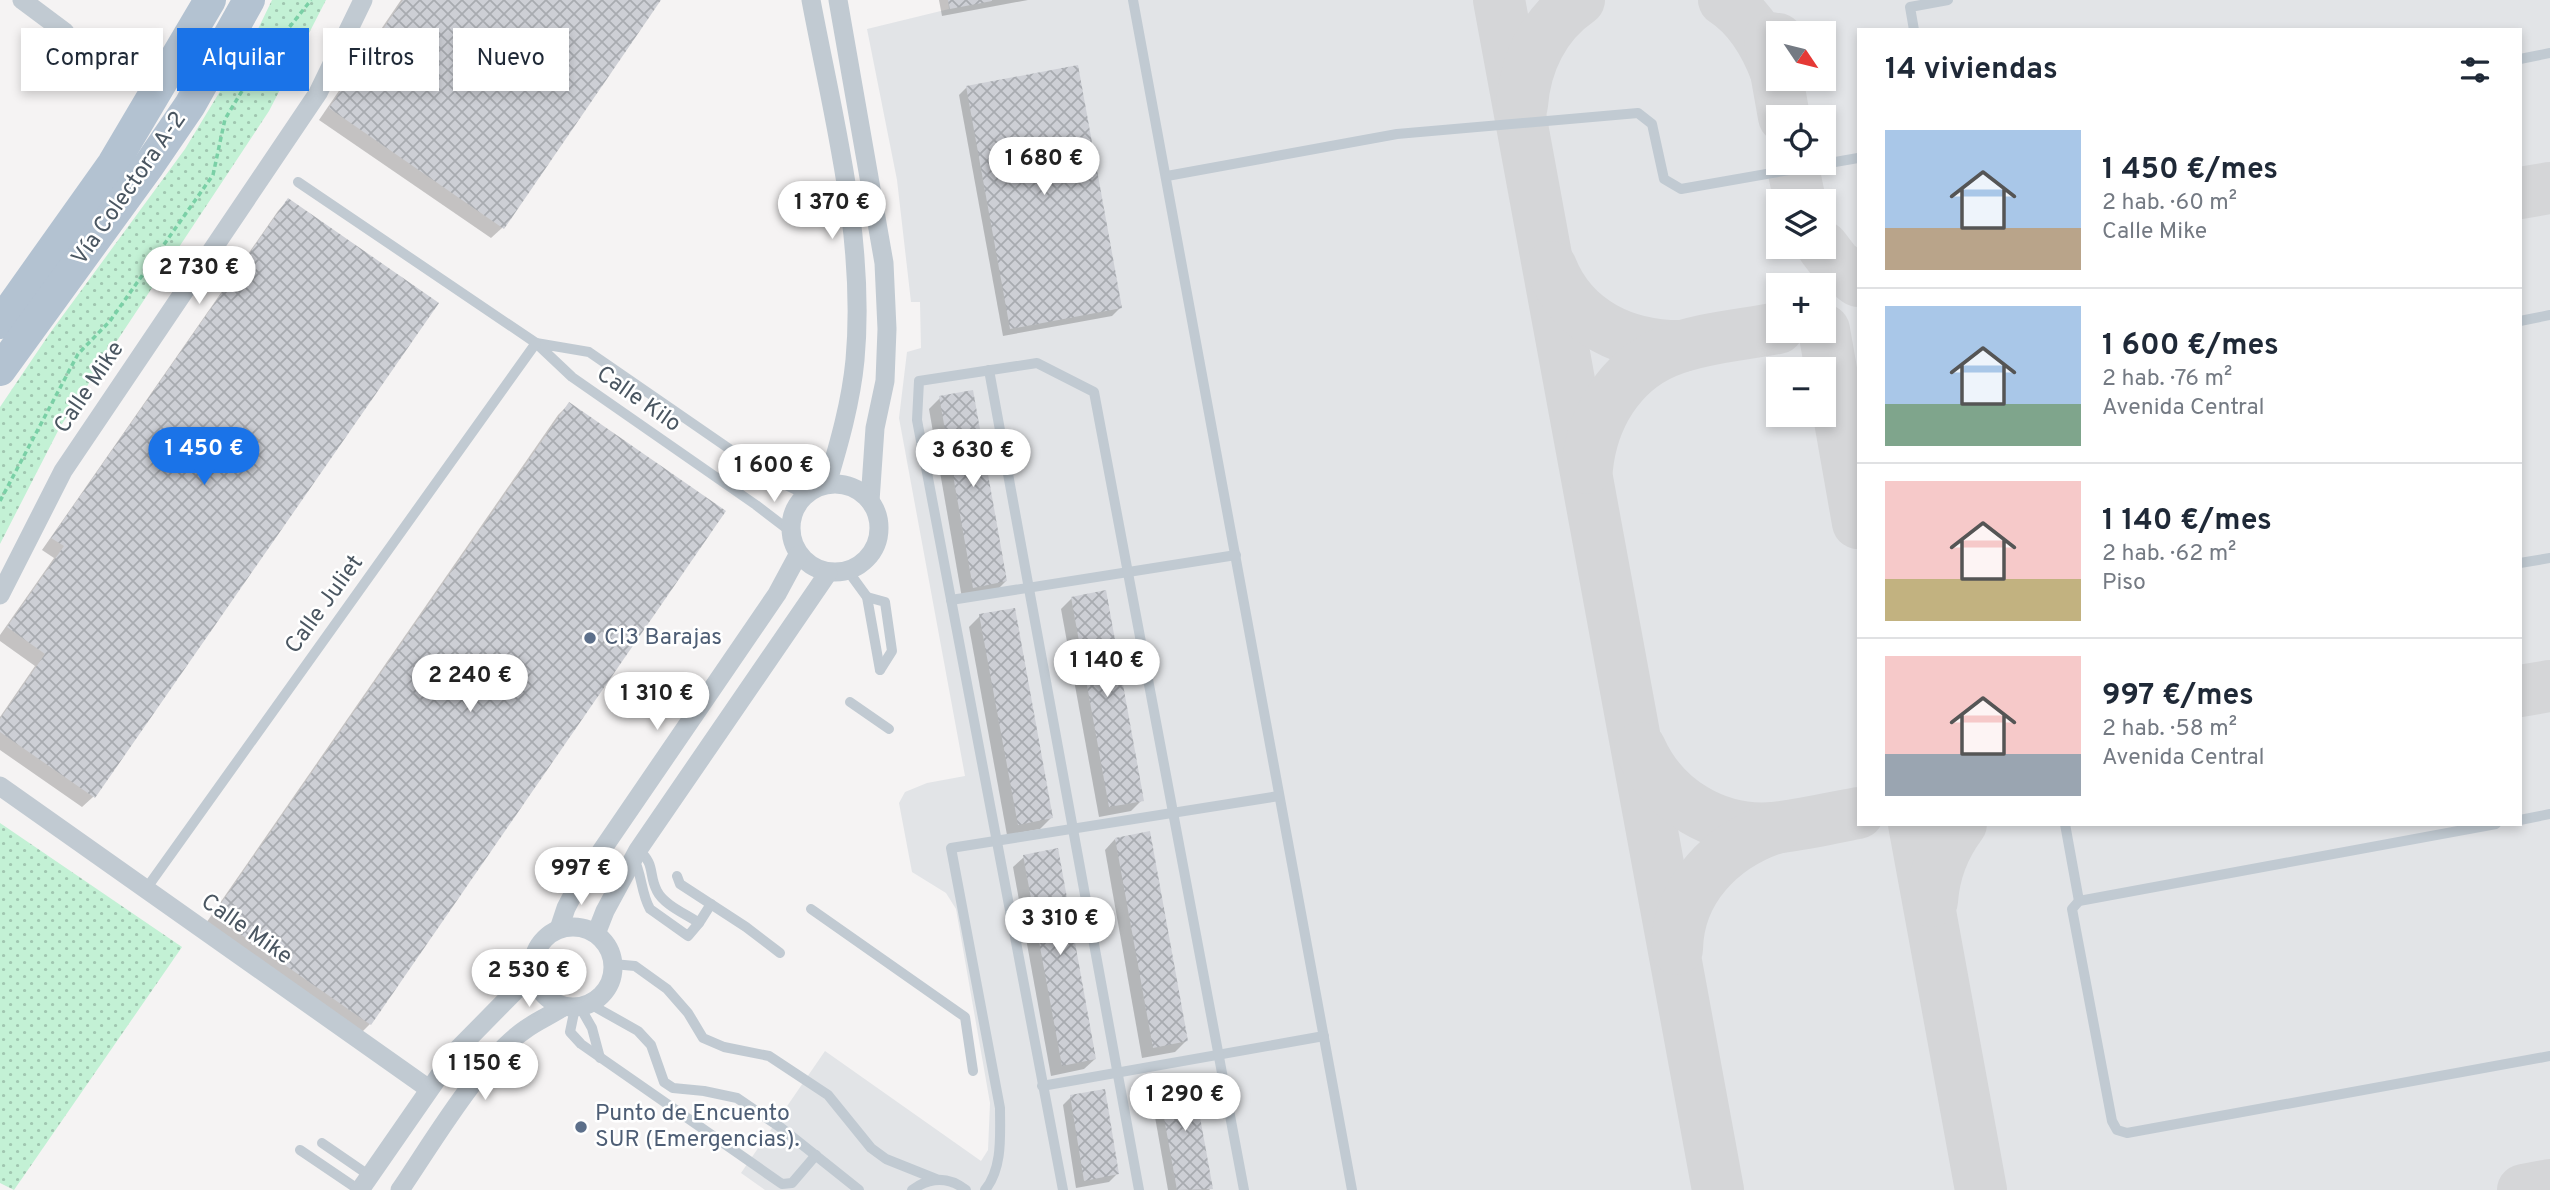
<!DOCTYPE html>
<html lang="es">
<meta charset="utf-8">
<style>
:root{--surface:#fff;--page:#f6f6f7;--text:#1f2937;--muted:#747a83;--line:#e0e1e3;--accent:#1a73e8}
body{margin:0;font-family:Overpass,sans-serif;background:var(--page);color:var(--text);height:100vh;display:flex;flex-direction:column;font-size:26px;white-space:nowrap}
*{box-sizing:border-box;margin:0}
p{font-size:23px;color:var(--muted)}
.icon{flex:none;width:38px;height:38px;fill:none;stroke:currentColor;stroke-width:2;stroke-linecap:round;stroke-linejoin:round}
.map{position:relative;flex:1;overflow:hidden}
.panel{position:absolute;left:1857px;top:28px;width:665px;height:798px;display:flex;flex-direction:column;background:var(--surface);border-radius:0px;box-shadow:0 4px 10px #0003}
.panel>*{flex:none}
.banner{position:absolute;left:21px;top:28px;width:665px;height:63px;display:flex;gap:14px}
.needle{width:46px;rotate:125deg}
.buttons{position:absolute;left:1766px;top:21px;display:grid;gap:14px}
.buttons a{display:grid;place-items:center;width:70px;height:70px;border-radius:0px;background:var(--surface);box-shadow:0 4px 10px #0003;font-size:35px}
.price{position:absolute;translate:-50% -60px;padding:0 16px;border-radius:24px;background:#fff;color:#222;font-size:23px;line-height:46px;filter:drop-shadow(0 2px 4px #0008)}
.price::after{content:'';position:absolute;left:50%;top:42px;width:21px;height:16px;margin-left:-10px;background:inherit;clip-path:polygon(0 0,100% 0,50% 100%)}
.price.active{background:var(--accent);color:#fff}
ul{padding:0;list-style:none}
li{display:flex;align-items:center;gap:21px;height:175px;padding:0 28px}
li+li{border-top:2px solid var(--line)}
li span{display:grid;place-items:center;flex:none;width:196px;height:140px;border-radius:0px;color:#555}
li>.icon{margin-inline-start:auto}
span .icon{width:84px;height:84px;fill:#fffc;stroke-width:1}
li b{font-size:30px}
h2{display:flex;justify-content:space-between;align-items:center;height:84px;padding:0 28px;font-size:30px}
.chip{padding:0 24px;border-radius:0px;background:var(--surface);box-shadow:0 4px 10px #0003;font-size:24px;line-height:63px}
.chip.active{background:var(--accent);color:#fff}
.map>svg:first-child{display:block}
.airport{fill:#e2e4e7;fill-rule:evenodd}
.grass{fill:url(#grass-dots)}
.shadow{fill:#0003}
.lines{fill:none;stroke-linecap:round;stroke-linejoin:round}
.taxiway{stroke:#d5d6d8;stroke-width:52}
.building{fill:url(#building-cross-hatch)}
.path{stroke:#7ad0a6;stroke-width:3.5;stroke-dasharray:5 3.5;stroke-linecap:butt}
.lane{stroke:#c1cad2;stroke-width:10}
.street{stroke:#c1cad2;stroke-width:19}
.primary{stroke:#b3c2d1;stroke-width:32}
.service-dot{fill:#5c6f8a;stroke:#fff;stroke-width:2.5}
.labels{text-anchor:middle;dominant-baseline:central;stroke-width:5;stroke-linejoin:round;paint-order:stroke}
.street-label{font-size:23px;fill:#4a5661;stroke:#fff}
.service-label{font-size:23px;fill:#4e5e75;stroke:#fff;text-anchor:start}
</style>
<div class="map">
<svg width="2550" height="1190" viewBox="0 0 2550 1190">
<defs>
<pattern id="grass-dots" width="8" height="8" patternUnits="userSpaceOnUse" patternTransform="scale(1.75)"><rect width="8" height="8" fill="#c3f1d5"/><path d="M2 2h.1M6 6h.1" fill="none" stroke="#a0c6b0" stroke-width="1.8" stroke-linecap="round"/></pattern>
<pattern id="building-cross-hatch" width="8" height="8" patternUnits="userSpaceOnUse" patternTransform="scale(1.75)"><rect width="8" height="8" fill="#cdcfd5"/><path d="M0 0l8 8M0 8l8-8" fill="none" stroke="#a8abb0"/></pattern>
</defs>
<rect width="100%" height="100%" fill="#f5f3f3"/>
<path class="airport" d="M 948,0 L 2550,0 L 2550,1190 L 765,1190 L 741,1173 L 825,1051 L 981,1161 L 988,1150 L 990,1103 L 956,909 L 946,893 L 912,872 L 899,803 L 905,792 L 927,783 L 965,776 L 899,418 L 907,352 L 921,348 L 920,302 L 911,302 L 897,180 L 867,29 L 949,9 ZM 1858,30 L 2520,30 L 2520,824 L 1858,824 ZM 1778,33 L 1824,33 L 1824,79 L 1778,79 ZM 1778,117 L 1824,117 L 1824,163 L 1778,163 ZM 1778,201 L 1824,201 L 1824,247 L 1778,247 ZM 1778,285 L 1824,285 L 1824,331 L 1778,331 ZM 1778,369 L 1824,369 L 1824,415 L 1778,415 Z"/>
<g class="grass">
<polygon points="272,0 326,0 269,111 60,427 0,544 0,407 50,333 185,149 259,27"/>
<polygon points="0,823 182,947 14,1190 0,1183"/>
</g>
<g class="shadow">
<polygon points="401,0 659,0 502,228 491,238 319,120"/>
<polygon points="939,0 1028,0 942,16"/>
<polygon points="967,87 1120,308 1112,316 1003,336 959,95"/>
<polygon points="288,200 93,797 82,807 0,750 0,717 35,666 0,641 0,635 54,558 42,550 278,211"/>
<polygon points="940,398 1006,581 995,592 962,598 929,409"/>
<polygon points="569,404 370,1024 359,1035 204,926 558,415"/>
<polygon points="1072,598 1142,800 1131,811 1099,817 1061,609"/>
<polygon points="980,616 1051,818 1040,829 1007,835 969,627"/>
<polygon points="1115,839 1186,1041 1175,1052 1142,1058 1105,850"/>
<polygon points="1024,857 1095,1059 1084,1069 1051,1076 1013,867"/>
<polygon points="1158,1081 1211,1188 1209,1190 1168,1190 1150,1089"/>
<polygon points="1071,1097 1117,1174 1109,1182 1076,1188 1063,1105"/>
</g>
<g class="lines">
<g class="taxiway">
<polyline points="1499,0 1718,1190"/>
<path d="M 1724,0 C 1750,17 1765,43 1776,72 L 1778,39"/>
<polyline points="1770,38 1784,117"/>
<path d="M 1522,105 C 1525,63 1544,24 1579,0"/>
<polyline points="1792,163 1800,201"/>
<polyline points="2520,193 2550,188"/>
<polyline points="1823,247 1836,264 1858,281"/>
<path d="M 1551,267 C 1573,323 1627,347 1683,346"/>
<polyline points="1824,330 1858,523"/>
<path d="M 1587,468 C 1592,419 1619,372 1666,352 C 1700,338 1742,335 1778,328"/>
<polyline points="2520,691 2550,686"/>
<path d="M 1640,748 C 1663,800 1716,833 1774,828 C 1802,825 1831,818 1858,813"/>
<polyline points="1914,824 1981,1190"/>
<path d="M 1932,901 C 1934,872 1943,848 1961,824"/>
<path d="M 1677,949 C 1678,890 1721,846 1775,828"/>
<polyline points="2523,1190 2550,1185"/>
</g>
</g>
<g class="building">
<polygon points="403,0 661,0 504,229 329,108"/>
<polygon points="948,0 992,0 992,1 950,9"/>
<polygon points="1078,65 1122,308 1010,329 966,86"/>
<polygon points="288,198 439,303 95,798 0,732 0,719 45,654 7,627 64,546 51,538"/>
<polygon points="973,390 1007,581 973,588 939,396"/>
<polygon points="569,402 726,511 371,1025 213,915"/>
<polygon points="1106,590 1144,801 1109,807 1071,597"/>
<polygon points="1015,608 1053,818 1018,825 979,614"/>
<polygon points="1150,831 1188,1041 1153,1048 1115,838"/>
<polygon points="1058,848 1096,1059 1062,1066 1023,855"/>
<polygon points="1192,1073 1213,1189 1177,1190 1157,1079"/>
<polygon points="1105,1089 1119,1174 1084,1181 1070,1095"/>
</g>
<g class="lines">
<polyline class="path" points="0,501 78,354 110,321 213,175 225,119 253,73 311,0"/>
<g class="lane">
<polyline points="1133,0 1352,1190"/>
<polyline points="1914,30 1910,7 1948,0"/>
<polyline points="2520,59 2550,53"/>
<polyline points="1167,176 1397,134 1638,113 1652,124 1664,179 1681,189 1858,158"/>
<polyline points="2520,321 2550,315"/>
<polyline points="989,370 1139,1190"/>
<polyline points="790,531 756,505 572,377 536,343 589,352 773,479 805,494"/>
<polyline points="2520,563 2550,558"/>
<polyline points="848,571 867,597 880,670"/>
<polyline points="867,597 885,602 892,651 880,670"/>
<polyline points="951,600 1236,555"/>
<polyline points="850,702 889,729"/>
<polyline points="2520,820 2550,814"/>
<polyline points="2065,824 2079,901"/>
<polyline points="2496,824 2079,901 2072,909 2112,1121 2117,1130 2127,1133 2550,1056"/>
<path d="M 638,850 C 656,864 648,874 657,891 C 664,905 686,914 699,923 L 711,904"/>
<path d="M 634,859 C 642,875 641,893 650,909 L 688,936 L 699,923"/>
<polyline points="677,876 680,884 746,927 780,953"/>
<polyline points="146,889 536,343 298,182"/>
<polyline points="811,909 965,1017 973,1071"/>
<polyline points="613,964 635,966 667,989 688,1013 703,1038 724,1047 769,1056 828,1095 871,1148 886,1159 936,1179"/>
<polyline points="590,1004 638,1031 651,1045 664,1082 673,1088 704,1091 737,1098 780,1127 859,1190"/>
<polyline points="580,1007 592,1028 600,1058"/>
<polyline points="575,1008 570,1032 581,1044 782,1184 792,1183 816,1155"/>
<polyline points="1042,1086 1324,1036"/>
<polyline points="322,1143 370,1176"/>
<polyline points="300,1150 359,1190"/>
<path d="M 912,1190 C 930,1177 948,1176 966,1190"/>
<path d="M 985,1190 C 1003,1168 1000,1135 1000,1108 L 951,848 L 1279,796"/>
<polyline points="1063,1190 917,420 919,381 1037,363 1094,392 1244,1190"/>
</g>
<g class="street">
<polyline points="22,0 65,32"/>
<path d="M 811,0 C 833,117 866,239 855,360 C 851,402 839,444 827,484"/>
<polyline points="838,0 884,263 887,329 885,381 875,428 870,501"/>
<circle cx="835" cy="528" r="44"/>
<polyline points="0,595 63,471 318,93 363,0"/>
<polyline points="0,786 429,1089"/>
<circle cx="573" cy="967" r="40"/>
<polyline points="559,929 566,908 578,885 777,594 798,555"/>
<polyline points="596,934 605,911 638,850 828,573"/>
<polyline points="360,1190 457,1050 518,988 533,976"/>
<path d="M 400,1190 C 431,1145 481,1059 526,1029 C 537,1021 551,1015 563,1007"/>
</g>
<g class="primary">
<polyline points="0,323 113,164 210,0"/>
<polyline points="0,370 149,165 190,105 249,0"/>
</g>
</g>
<g class="service-dot">
<circle cx="590" cy="638" r="7"/>
<circle cx="581" cy="1127" r="7"/>
</g>
<g class="labels">
<g class="street-label">
<text transform="translate(130 189) rotate(-55)">Vía Colectora A-2</text>
<text transform="translate(90 388) rotate(-56)">Calle Mike</text>
<text transform="translate(638 400) rotate(35)">Calle Kilo</text>
<text transform="translate(325 605) rotate(-54)">Calle Juliet</text>
<text transform="translate(246 930) rotate(35)">Calle Mike</text>
</g>
<g class="service-label">
<text x="604" y="638">CI3 Barajas</text>
<text x="595" y="1114">Punto de Encuento<tspan x="595" dy="26">SUR (Emergencias).</tspan></text>
</g>
</g>
</svg>
<div class="buttons">
<a><svg class="needle" viewBox="-14 -14 28 28"><path d="M0-13l5 13h-10z" fill="#e53935"/><path d="M0 13l5-13h-10z" fill="#747a83"/></svg></a>
<a><svg class="icon" aria-label="locate" viewBox="0 0 24 24"><circle cx="12" cy="12" r="6"/><path d="M12 2v4M12 18v4M2 12h4M18 12h4"/></svg></a>
<a><svg class="icon" aria-label="layers" viewBox="0 0 24 24"><path d="M12 4l9 5-9 5-9-5zM3 14l9 5 9-5"/></svg></a>
<a>+</a>
<a>−</a>
</div>
<b class="price" style="left:1044px;top:197px">1 680 €</b>
<b class="price" style="left:832px;top:241px">1 370 €</b>
<b class="price" style="left:199px;top:306px">2 730 €</b>
<b class="price active" style="left:204px;top:487px">1 450 €</b>
<b class="price" style="left:973px;top:489px">3 630 €</b>
<b class="price" style="left:774px;top:504px">1 600 €</b>
<b class="price" style="left:1107px;top:699px">1 140 €</b>
<b class="price" style="left:470px;top:714px">2 240 €</b>
<b class="price" style="left:657px;top:732px">1 310 €</b>
<b class="price" style="left:581px;top:907px">997 €</b>
<b class="price" style="left:1060px;top:957px">3 310 €</b>
<b class="price" style="left:529px;top:1009px">2 530 €</b>
<b class="price" style="left:485px;top:1102px">1 150 €</b>
<b class="price" style="left:1185px;top:1133px">1 290 €</b>
<div class="banner">
<a class="chip">Comprar</a>
<a class="chip active">Alquilar</a>
<a class="chip">Filtros</a>
<a class="chip">Nuevo</a>
</div>
<section class="panel">
<h2>14 viviendas<svg class="icon" aria-label="filters" viewBox="0 0 24 24"><path d="M4 7h16M4 17h16"/><circle cx="9" cy="7" r="2"/><circle cx="15" cy="17" r="2"/></svg></h2>
<ul>
<li><span style="background:linear-gradient(#a9c7e8 70%,#b9a48a 0)"><svg class="icon" aria-label="home" viewBox="0 0 24 24"><path d="M3 11l9-7 9 7M6 9v11h12V9"/></svg></span><div><b>1 450 €/mes</b><p>2 hab. · 60 m²</p><p>Calle Mike</p></div></li>
<li><span style="background:linear-gradient(#a9c7e8 70%,#7fa58c 0)"><svg class="icon" aria-label="home" viewBox="0 0 24 24"><path d="M3 11l9-7 9 7M6 9v11h12V9"/></svg></span><div><b>1 600 €/mes</b><p>2 hab. · 76 m²</p><p>Avenida Central</p></div></li>
<li><span style="background:linear-gradient(#f6c9c9 70%,#c2b280 0)"><svg class="icon" aria-label="home" viewBox="0 0 24 24"><path d="M3 11l9-7 9 7M6 9v11h12V9"/></svg></span><div><b>1 140 €/mes</b><p>2 hab. · 62 m²</p><p>Piso</p></div></li>
<li><span style="background:linear-gradient(#f6c9c9 70%,#9aa5b1 0)"><svg class="icon" aria-label="home" viewBox="0 0 24 24"><path d="M3 11l9-7 9 7M6 9v11h12V9"/></svg></span><div><b>997 €/mes</b><p>2 hab. · 58 m²</p><p>Avenida Central</p></div></li>
</ul>
</section>
</div>
